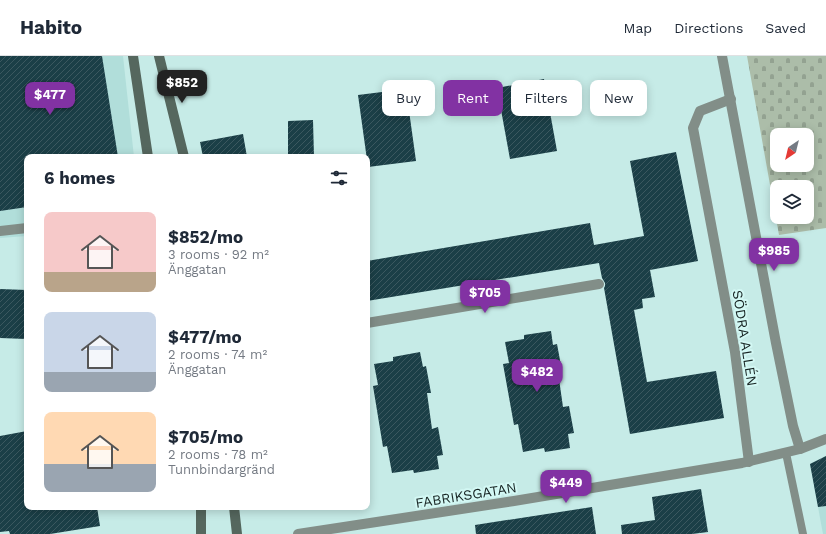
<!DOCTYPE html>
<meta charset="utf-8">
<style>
:root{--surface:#fff;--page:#f6f6f7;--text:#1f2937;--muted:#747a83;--line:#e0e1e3;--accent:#8232a3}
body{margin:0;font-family:"Work Sans",sans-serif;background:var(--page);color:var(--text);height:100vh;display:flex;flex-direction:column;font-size:15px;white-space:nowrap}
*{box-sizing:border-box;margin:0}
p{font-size:13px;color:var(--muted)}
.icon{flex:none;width:22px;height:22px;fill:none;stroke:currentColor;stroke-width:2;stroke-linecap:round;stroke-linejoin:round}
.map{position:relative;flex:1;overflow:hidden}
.side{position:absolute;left:24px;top:98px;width:346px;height:356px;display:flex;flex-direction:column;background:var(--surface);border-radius:8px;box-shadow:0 2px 10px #0003}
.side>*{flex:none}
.top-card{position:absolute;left:382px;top:24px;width:380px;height:36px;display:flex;gap:8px}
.needle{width:26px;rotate:215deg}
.tools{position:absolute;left:770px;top:72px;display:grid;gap:8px}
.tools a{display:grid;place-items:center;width:44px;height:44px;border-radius:8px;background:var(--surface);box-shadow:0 2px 10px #0003;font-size:20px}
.price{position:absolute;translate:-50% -34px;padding:0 9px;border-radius:8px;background:var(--accent);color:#fff;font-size:13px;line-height:26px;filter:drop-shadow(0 1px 2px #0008)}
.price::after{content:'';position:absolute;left:50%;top:24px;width:12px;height:9px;margin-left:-6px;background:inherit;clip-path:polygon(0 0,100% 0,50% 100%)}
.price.on{background:#222;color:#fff}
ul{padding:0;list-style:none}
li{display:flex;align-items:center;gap:12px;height:100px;padding:0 20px}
li span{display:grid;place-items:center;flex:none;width:112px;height:80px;border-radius:8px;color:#555}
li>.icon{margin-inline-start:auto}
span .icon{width:48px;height:48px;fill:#fffc;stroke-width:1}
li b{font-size:17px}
h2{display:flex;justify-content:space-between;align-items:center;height:48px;padding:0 20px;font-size:17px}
.pill{padding:0 14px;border-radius:8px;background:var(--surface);box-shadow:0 2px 10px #0003;font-size:14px;line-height:36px}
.pill.on{background:var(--accent);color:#fff}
header{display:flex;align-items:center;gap:24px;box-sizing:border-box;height:56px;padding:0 20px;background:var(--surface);border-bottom:1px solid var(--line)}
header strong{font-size:19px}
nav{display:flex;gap:22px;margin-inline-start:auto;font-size:14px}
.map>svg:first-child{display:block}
.built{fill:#b1deda}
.cemetery{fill:url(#cemetery-stones);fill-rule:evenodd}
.building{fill:url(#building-hatch)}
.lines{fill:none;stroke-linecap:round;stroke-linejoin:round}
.lane{stroke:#828e88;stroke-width:8}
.street{stroke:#828e88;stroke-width:10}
.secondary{stroke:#55675e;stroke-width:10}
.labels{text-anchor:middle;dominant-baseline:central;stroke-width:4;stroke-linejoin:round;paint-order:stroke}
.street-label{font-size:14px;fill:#162322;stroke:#d3f8f4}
</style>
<header>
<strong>Habito</strong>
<nav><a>Map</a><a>Directions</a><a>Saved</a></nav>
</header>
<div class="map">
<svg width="826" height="478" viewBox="0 0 826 478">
<defs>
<pattern id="cemetery-stones" width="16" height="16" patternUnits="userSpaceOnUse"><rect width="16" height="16" fill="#acbda9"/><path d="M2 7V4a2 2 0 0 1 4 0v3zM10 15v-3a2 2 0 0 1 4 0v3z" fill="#93a291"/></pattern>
<pattern id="building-hatch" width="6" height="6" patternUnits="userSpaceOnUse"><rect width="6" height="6" fill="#1b3f47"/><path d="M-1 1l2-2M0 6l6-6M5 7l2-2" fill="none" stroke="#3b585f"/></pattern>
</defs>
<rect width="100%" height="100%" fill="#c6ebe7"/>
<g class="built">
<polygon points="0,0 123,0 134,101 27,101 27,180 0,182"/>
<polygon points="826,400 826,478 823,478 810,408"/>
</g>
<path class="cemetery" d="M 747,0 L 826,0 L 826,172 L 779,179 ZM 777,79 L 807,79 L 807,109 L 777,109 ZM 777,131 L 807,131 L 807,161 L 777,161 Z"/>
<g class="building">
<polygon points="0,0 102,0 118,101 27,101 27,151 0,155"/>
<polygon points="544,23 557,95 510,103 497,32"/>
<polygon points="406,33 416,105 368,111 358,39"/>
<polygon points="313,64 314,101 288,101 288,65"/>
<polygon points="243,78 247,101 203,101 200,86"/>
<polygon points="676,96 698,205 650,214 655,241 642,243 643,252 634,254 647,326 716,315 724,362 630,378 604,232 605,230 605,227 602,222 599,207 367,245 367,205 590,167 594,189 644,180 630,105"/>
<polygon points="0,233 27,234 27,278 26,278 26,283 0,282"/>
<polygon points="551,275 553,289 557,288 562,315 558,316 563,351 569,350 574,377 568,378 570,392 545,396 544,392 523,396 518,368 514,369 503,308 509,307 505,286 524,283 524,279"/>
<polygon points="420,296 423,311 426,310 431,337 427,337 432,373 438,371 443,399 437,400 439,413 414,417 413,414 392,417 387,390 383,391 373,330 378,329 374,308 393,305 393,301"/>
<polygon points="27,375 27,451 97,451 100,470 50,478 10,478 9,475 0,476 0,380"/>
<polygon points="826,400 826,450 818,451 810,408"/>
<polygon points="701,433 708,476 692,478 622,478 621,469 655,464 652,441"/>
<polygon points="592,451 596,478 476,478 475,469"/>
</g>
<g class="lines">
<polyline class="lane" points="786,397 803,478"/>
<g class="street">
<polyline points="722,0 776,287 793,370 800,393"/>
<polyline points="731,43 700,55 693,72 735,296 749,406"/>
<polyline points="0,175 27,172"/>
<polyline points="367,267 599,228"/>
<polyline points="298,478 514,445 742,407 800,393 826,383"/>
</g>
<g class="secondary">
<polyline points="133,0 148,101"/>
<polyline points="159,0 184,101"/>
<polyline points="234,451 237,478"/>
<polyline points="201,478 201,451"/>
</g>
</g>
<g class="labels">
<g class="street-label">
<text transform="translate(745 282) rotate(81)">SÖDRA ALLÉN</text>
<text transform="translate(466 439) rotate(-9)">FABRIKSGATAN</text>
</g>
</g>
</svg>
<div class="tools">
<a><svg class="needle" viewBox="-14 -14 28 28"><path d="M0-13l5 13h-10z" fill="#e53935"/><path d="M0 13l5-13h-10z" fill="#747a83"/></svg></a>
<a><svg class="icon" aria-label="layers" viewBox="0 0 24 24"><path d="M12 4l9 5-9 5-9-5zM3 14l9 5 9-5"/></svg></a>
</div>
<b class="price on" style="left:182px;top:48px">$852</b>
<b class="price" style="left:50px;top:60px">$477</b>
<b class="price" style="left:774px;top:216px">$985</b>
<b class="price" style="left:485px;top:258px">$705</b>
<b class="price" style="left:537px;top:337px">$482</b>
<b class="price" style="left:566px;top:448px">$449</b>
<div class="top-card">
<a class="pill">Buy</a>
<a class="pill on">Rent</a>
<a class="pill">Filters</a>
<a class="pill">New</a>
</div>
<section class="side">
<h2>6 homes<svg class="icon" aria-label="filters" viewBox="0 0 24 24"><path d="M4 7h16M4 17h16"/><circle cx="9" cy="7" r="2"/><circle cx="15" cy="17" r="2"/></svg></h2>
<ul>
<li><span style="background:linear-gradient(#f6c9c9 75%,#b9a48a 0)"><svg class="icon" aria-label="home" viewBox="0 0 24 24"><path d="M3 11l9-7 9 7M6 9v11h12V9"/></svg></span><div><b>$852/mo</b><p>3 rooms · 92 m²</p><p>Änggatan</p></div></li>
<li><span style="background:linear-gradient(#c9d6e8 75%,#9aa5b1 0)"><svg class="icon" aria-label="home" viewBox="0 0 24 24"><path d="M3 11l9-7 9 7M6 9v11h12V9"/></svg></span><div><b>$477/mo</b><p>2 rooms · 74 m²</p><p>Änggatan</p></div></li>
<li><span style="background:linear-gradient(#ffd9b3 65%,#9aa5b1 0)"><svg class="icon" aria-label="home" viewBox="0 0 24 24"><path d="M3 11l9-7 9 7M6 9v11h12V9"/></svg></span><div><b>$705/mo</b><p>2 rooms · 78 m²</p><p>Tunnbindargränd</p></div></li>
</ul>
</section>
</div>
